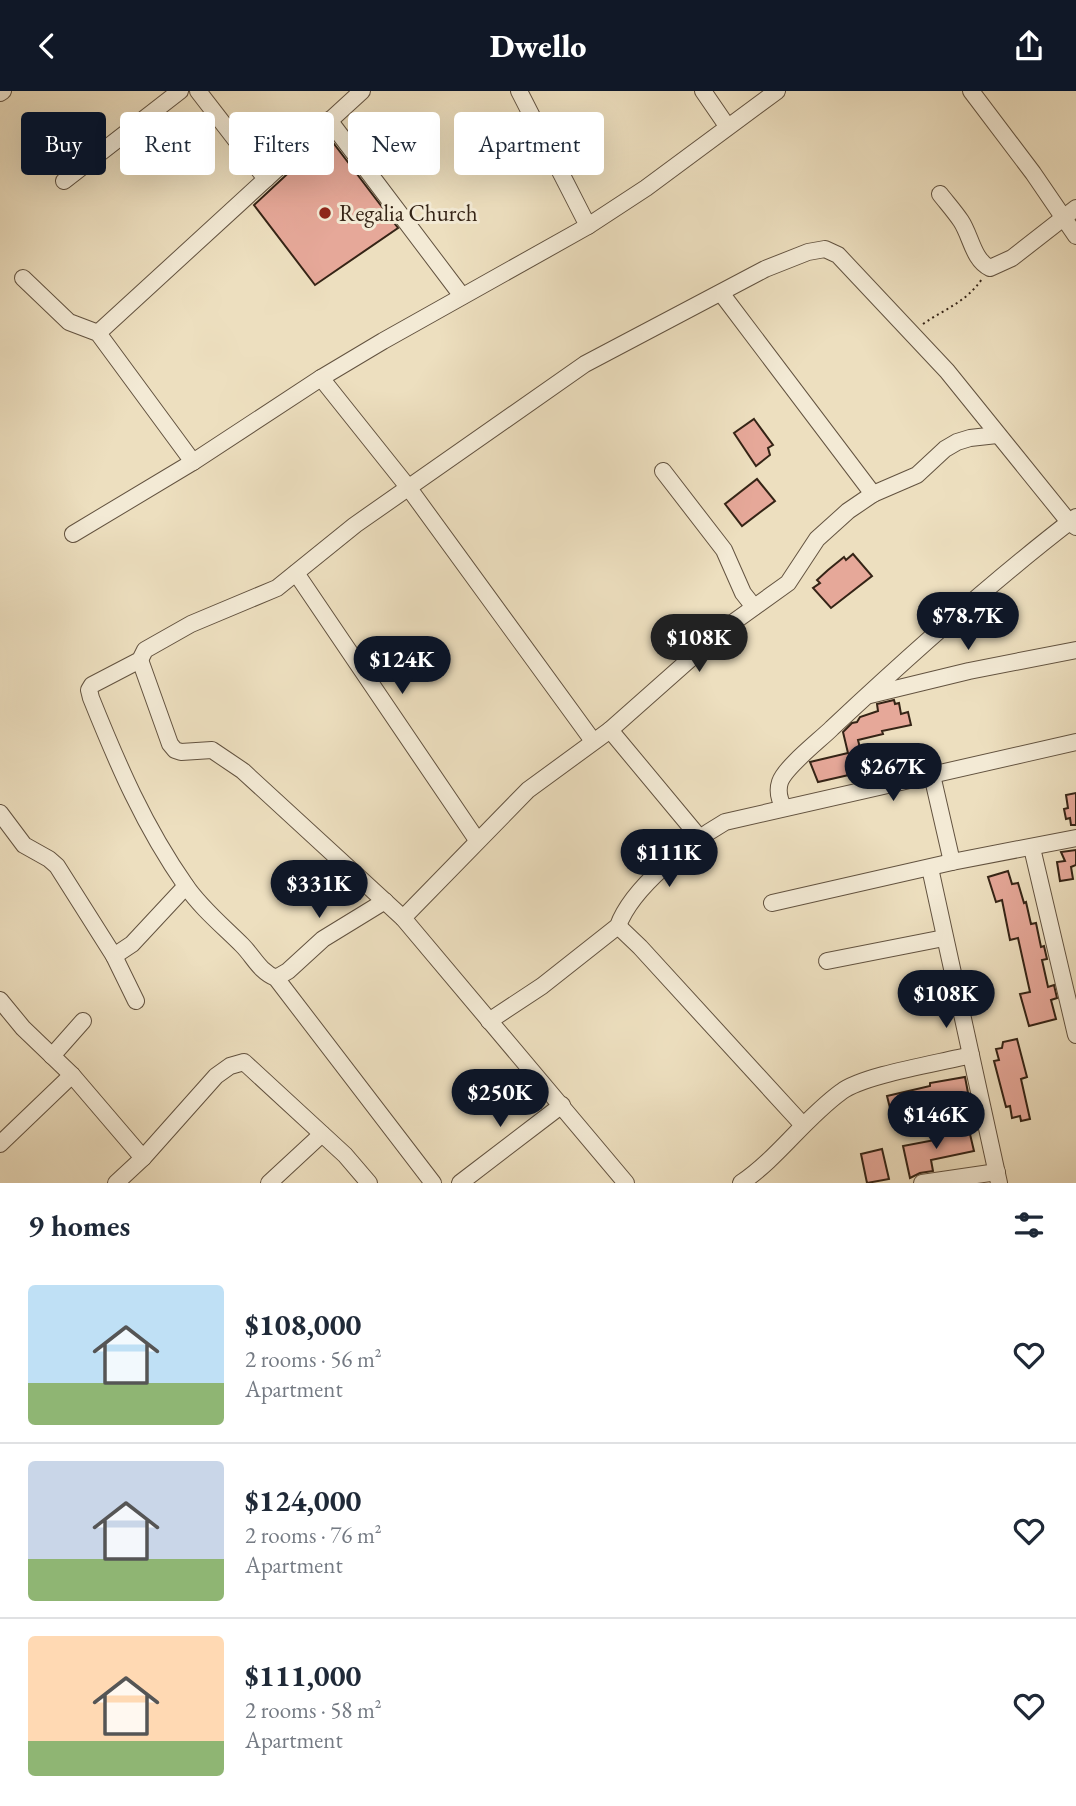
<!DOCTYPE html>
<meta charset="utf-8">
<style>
:root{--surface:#fff;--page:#f2f2f3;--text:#1f2937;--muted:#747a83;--line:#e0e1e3;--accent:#111827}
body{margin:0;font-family:"EB Garamond",serif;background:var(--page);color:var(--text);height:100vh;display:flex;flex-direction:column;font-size:26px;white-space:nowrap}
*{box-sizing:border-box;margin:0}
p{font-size:23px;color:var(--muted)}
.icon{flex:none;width:38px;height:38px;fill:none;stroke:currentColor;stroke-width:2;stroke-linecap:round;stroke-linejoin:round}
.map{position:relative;height:1092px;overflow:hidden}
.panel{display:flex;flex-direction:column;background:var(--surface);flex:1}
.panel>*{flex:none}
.top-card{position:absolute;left:21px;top:21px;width:700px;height:63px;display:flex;gap:14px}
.price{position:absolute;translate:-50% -60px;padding:0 16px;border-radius:24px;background:var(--accent);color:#fff;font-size:23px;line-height:46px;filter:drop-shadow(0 2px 4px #0008)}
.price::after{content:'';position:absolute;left:50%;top:42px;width:21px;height:16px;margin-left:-10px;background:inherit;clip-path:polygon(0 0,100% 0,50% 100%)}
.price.active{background:#222;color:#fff}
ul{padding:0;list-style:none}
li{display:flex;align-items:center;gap:21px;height:175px;padding:0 28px}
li+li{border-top:2px solid var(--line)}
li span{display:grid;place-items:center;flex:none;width:196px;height:140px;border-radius:7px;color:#555}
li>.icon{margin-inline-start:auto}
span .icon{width:84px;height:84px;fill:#fffc;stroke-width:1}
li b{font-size:30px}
h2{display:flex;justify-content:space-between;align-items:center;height:84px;padding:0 28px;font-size:30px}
.tag{padding:0 24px;border-radius:7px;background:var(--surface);box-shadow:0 7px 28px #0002;font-size:24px;line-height:63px}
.tag.active{background:var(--accent);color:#fff}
header{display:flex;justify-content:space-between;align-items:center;height:91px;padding:0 28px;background:var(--accent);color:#fff;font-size:32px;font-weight:800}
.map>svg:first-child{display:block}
.building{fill:#e6a899;stroke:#352416;stroke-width:2}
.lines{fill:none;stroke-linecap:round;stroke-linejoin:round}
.minor-casing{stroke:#635340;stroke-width:18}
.path{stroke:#352416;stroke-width:2;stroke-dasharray:2 3.5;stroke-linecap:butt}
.minor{stroke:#f3ead5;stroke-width:16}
.poi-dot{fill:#8f2418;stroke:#f3ead5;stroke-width:2.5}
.labels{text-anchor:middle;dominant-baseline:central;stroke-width:6;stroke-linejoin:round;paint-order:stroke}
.poi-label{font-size:23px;fill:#352416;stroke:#f3ead5;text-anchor:start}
</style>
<header><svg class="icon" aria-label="back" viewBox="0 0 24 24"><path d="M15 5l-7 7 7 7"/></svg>Dwello<svg class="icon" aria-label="share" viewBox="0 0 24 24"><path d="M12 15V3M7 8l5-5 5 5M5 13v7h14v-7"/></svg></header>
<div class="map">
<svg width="1076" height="1092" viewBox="0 0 1076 1092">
<rect width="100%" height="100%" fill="#eddfbf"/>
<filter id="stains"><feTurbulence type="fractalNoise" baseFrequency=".00286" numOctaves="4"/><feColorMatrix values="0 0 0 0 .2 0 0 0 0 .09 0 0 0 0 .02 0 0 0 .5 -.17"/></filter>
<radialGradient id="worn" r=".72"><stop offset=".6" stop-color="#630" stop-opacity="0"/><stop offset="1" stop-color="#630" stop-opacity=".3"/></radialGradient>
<g class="building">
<polygon points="328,45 398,137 315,194 254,114"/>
<polygon points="754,328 773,354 768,357 770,364 756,375 734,342"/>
<polygon points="757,388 775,410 742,435 725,413"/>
<polygon points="853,463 872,485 831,517 813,497 820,492 817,489 828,479 844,466 846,469"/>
<polygon points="894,609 895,613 899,612 901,623 908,621 911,634 882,640 883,643 858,649 863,669 860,670 862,681 818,691 810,671 848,662 843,641 852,632 857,631 860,626 878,620 877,613"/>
<polygon points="1076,702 1076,734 1071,734 1070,727 1066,728 1064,718 1068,717 1066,704"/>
<polygon points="1076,759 1076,774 1071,776 1073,788 1060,790 1057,771 1065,770 1061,761"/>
<polygon points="1008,780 1012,793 1018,792 1024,812 1026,811 1031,833 1036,832 1041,856 1044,855 1047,868 1042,869 1048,896 1054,894 1057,907 1051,909 1056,928 1029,935 1020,903 1030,901 1018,847 1010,849 1002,809 996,811 988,786"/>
<polygon points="1017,948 1027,986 1021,988 1030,1028 1021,1030 1020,1025 1012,1027 1010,1015 1006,1016 994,970 999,969 996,958 1002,957 1003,951"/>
<polygon points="965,986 969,1007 920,1015 921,1019 892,1025 887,1005 930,995 930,992"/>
<polygon points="969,1039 974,1060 931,1069 933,1080 920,1082 910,1087 903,1055 940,1048 939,1045"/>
<polygon points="882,1058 889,1088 867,1092 861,1063"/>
</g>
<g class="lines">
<defs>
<g id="minor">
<polyline points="198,0 266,88"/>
<polyline points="519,0 588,135"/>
<polyline points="703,0 727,35"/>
<polyline points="971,0 1033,82 1076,145"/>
<polyline points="0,2 3,0"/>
<polyline points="329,29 462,205"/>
<polyline points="64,90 180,0"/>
<path d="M 940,103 C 947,112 955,121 961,130 C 971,145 973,169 990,177 L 1012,167 L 1076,117"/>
<polyline points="23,187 69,231 98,242 193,371"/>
<polyline points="721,202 873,403"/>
<polyline points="98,242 362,0"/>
<polyline points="321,287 408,396 593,650"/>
<polyline points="663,380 724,459 743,502 754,516"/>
<polyline points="73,443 193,371 321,287 383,250 588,135 646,97 777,0"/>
<polyline points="296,482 477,749"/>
<polyline points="140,569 170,653 175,659 181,661 212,659 243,680 403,827 626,1092"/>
<polyline points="870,604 969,580 1076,559"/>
<polyline points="610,639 699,746"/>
<polyline points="932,684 952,771"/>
<path d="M 784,717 C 780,710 777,700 780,691 C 785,676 820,649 832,637 C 910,564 991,491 1076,426"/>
<polyline points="0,722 24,754 49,768 57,775 114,865 136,910"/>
<polyline points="1032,757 1076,944"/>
<polyline points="930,777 999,1092"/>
<polyline points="772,812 952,771 1076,747"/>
<polyline points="403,827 528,699 610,639 724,538 788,492 817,448 848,420 873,403 917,384 945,358 957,351 970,347 997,344"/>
<polyline points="618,835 640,856 802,1033"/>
<polyline points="114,865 132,853 186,795"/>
<polyline points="827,870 944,847"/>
<polyline points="276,887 288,880 323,848 385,810"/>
<polyline points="0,909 23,937 72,984 143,1067"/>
<path d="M 489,930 L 542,895 L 618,835 C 632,796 689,752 725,731 L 1076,651"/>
<polyline points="52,965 83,930"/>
<polyline points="0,1053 72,984"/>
<polyline points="116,1092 143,1067 216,985 230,975 244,971 345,1064 369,1092"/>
<polyline points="269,1092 322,1043"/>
<path d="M 433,1092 L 276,887 C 259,880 254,866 242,854 C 223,835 201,817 186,795 C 144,735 118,674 91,607 L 89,599 L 92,594 L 140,569 L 145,559 L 191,533 L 277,497 L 355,434 L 585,273 L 765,178 L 808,161 L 825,158 L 838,164 L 947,280 L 1069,431 L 1076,436"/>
<polyline points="460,1092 562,1014"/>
<path d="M 741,1092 C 778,1067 804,1028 841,1001 C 863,984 940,972 971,964"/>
<polyline points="922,1092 997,1081"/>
</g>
</defs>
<use href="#minor" class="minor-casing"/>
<path class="path" d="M 923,233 C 946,217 965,212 982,188"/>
<use href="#minor" class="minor"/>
</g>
<circle class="poi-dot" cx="325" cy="122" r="7"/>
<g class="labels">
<g class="poi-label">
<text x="339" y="122">Regalia Church</text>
</g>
</g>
<rect width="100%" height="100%" filter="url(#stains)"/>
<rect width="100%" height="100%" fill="url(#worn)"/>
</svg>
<b class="price" style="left:968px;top:561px">$78.7K</b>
<b class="price active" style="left:699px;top:583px">$108K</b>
<b class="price" style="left:402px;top:605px">$124K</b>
<b class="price" style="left:893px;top:712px">$267K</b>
<b class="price" style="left:669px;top:798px">$111K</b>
<b class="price" style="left:319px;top:829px">$331K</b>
<b class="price" style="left:946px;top:939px">$108K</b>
<b class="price" style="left:500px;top:1038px">$250K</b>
<b class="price" style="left:936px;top:1060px">$146K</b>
<div class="top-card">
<a class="tag active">Buy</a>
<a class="tag">Rent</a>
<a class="tag">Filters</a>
<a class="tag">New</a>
<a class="tag">Apartment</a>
</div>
</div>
<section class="panel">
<h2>9 homes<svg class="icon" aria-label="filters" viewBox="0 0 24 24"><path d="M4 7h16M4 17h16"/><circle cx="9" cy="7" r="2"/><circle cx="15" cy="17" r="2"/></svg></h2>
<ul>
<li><span style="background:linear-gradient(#bfe0f5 70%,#8fb573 0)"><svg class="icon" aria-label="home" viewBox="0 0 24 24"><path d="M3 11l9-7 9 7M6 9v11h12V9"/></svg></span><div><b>$108,000</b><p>2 rooms · 56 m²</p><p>Apartment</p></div><svg class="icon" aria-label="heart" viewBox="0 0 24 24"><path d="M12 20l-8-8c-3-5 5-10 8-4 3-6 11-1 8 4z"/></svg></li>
<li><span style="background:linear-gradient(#c9d6e8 70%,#8fb573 0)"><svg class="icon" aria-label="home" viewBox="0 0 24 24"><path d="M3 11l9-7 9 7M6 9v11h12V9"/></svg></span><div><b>$124,000</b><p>2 rooms · 76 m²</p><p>Apartment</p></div><svg class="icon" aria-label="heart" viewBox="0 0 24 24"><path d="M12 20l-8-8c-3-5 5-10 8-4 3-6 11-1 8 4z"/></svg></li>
<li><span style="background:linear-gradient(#ffd9b3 75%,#8fb573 0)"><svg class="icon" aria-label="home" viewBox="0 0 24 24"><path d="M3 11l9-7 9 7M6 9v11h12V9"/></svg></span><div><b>$111,000</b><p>2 rooms · 58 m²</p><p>Apartment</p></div><svg class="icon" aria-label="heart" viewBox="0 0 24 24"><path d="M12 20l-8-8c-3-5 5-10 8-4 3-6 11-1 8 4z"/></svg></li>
</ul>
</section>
